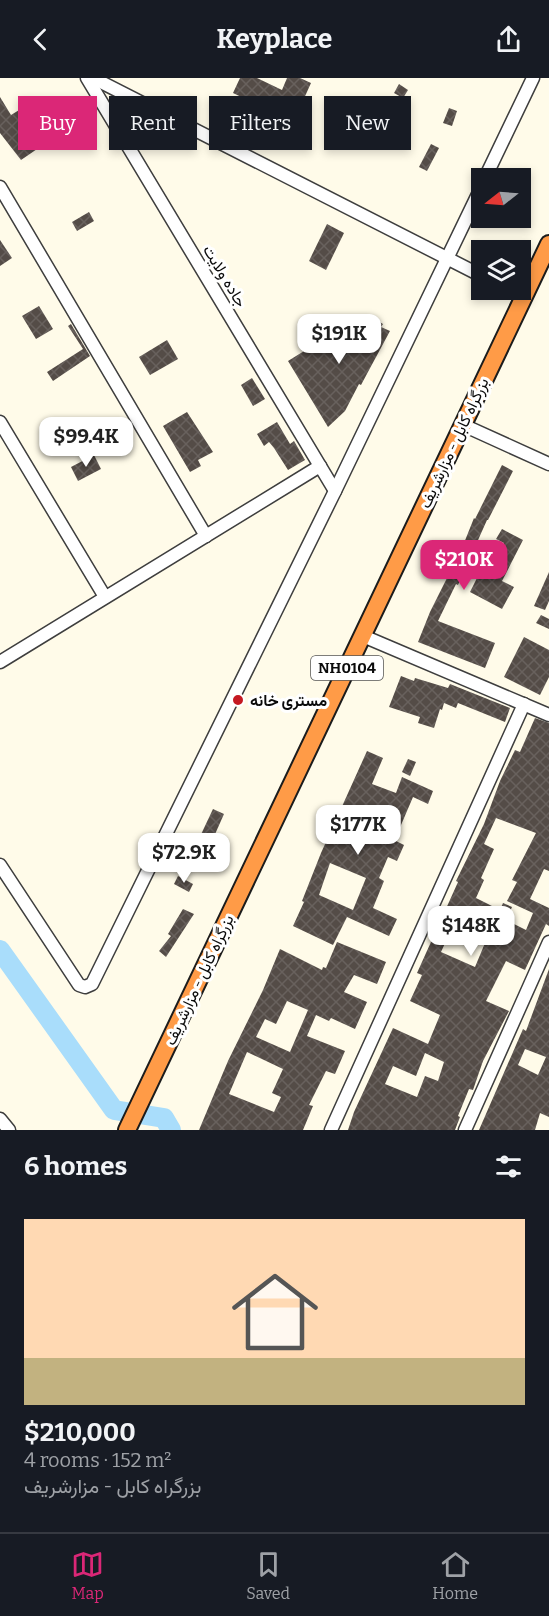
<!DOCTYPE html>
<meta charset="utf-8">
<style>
:root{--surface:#171b24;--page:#242831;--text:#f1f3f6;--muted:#9ea1a6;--line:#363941;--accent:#db2777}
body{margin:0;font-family:Bitter,Vazirmatn,serif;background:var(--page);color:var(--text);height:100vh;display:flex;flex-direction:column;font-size:22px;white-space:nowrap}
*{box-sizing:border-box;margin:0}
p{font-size:20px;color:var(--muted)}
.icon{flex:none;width:33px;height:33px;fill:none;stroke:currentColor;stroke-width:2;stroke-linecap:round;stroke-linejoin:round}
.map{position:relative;height:1052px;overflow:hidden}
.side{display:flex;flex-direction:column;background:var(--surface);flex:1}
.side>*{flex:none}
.banner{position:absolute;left:18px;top:18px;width:513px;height:54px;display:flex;gap:12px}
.needle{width:39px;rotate:253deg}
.fabs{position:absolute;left:471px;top:90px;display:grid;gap:12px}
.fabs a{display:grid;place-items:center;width:60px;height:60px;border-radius:0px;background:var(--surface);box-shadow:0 3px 9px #0003;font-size:30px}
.price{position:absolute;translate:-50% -51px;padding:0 14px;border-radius:12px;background:#fff;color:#222;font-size:20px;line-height:39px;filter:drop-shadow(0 2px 3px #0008)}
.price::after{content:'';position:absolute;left:50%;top:36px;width:18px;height:14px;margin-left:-9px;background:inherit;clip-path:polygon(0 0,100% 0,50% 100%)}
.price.active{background:var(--accent);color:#fff}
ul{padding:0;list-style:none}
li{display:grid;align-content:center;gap:12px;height:318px;padding:0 24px}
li+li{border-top:2px solid var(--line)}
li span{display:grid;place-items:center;height:186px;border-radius:0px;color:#555}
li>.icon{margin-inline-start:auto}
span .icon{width:108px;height:108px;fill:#fffc;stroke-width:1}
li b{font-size:26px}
h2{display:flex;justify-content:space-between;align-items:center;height:72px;padding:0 24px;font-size:26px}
.chip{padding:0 21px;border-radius:0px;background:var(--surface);box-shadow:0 3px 9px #0003;font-size:21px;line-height:54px}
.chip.active{background:var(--accent);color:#fff}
header{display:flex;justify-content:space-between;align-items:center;height:78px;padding:0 24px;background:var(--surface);font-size:27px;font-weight:700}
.dock{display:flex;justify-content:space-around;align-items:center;height:84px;border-top:2px solid var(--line);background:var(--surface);font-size:16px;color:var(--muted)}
.dock a{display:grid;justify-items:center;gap:3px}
.dock .active{color:var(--accent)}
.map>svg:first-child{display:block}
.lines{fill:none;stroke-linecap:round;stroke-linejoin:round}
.river{stroke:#a9ddfb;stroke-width:20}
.building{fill:url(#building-cross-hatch);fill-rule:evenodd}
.minor-casing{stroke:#3e3e3e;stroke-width:15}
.highway-casing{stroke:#1c1c1c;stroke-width:20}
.minor{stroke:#fff;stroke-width:12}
.highway{stroke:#ff9b47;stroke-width:16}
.poi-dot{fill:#c51921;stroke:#fff;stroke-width:2}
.labels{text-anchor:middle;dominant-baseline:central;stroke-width:6;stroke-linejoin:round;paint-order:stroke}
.shield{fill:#fff;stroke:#545454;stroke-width:1.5}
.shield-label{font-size:15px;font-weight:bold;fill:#0b0b0b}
.street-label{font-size:16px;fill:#0b0b0b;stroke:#fff}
.poi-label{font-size:16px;font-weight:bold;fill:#0b0b0b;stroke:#fff;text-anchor:start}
</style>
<header><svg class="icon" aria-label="back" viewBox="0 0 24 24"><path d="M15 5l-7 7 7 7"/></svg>Keyplace<svg class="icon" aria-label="share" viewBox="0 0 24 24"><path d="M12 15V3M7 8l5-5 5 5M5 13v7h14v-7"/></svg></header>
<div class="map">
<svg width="549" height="1052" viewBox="0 0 549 1052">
<defs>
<pattern id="building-cross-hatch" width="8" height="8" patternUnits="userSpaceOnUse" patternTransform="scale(1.5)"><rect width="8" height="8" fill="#544c47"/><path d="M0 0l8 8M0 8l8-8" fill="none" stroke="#68615d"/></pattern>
</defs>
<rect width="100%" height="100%" fill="#fffbe9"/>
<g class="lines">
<polyline class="river" points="0,872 114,1032 164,1040 171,1052"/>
</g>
<g class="building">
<polygon points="240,0 257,0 282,12 287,0 300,0 311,5 297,36 291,33 289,36 283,34 281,38 233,15"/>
<polygon points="399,6 408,12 403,20 394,15"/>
<polygon points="0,19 11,37 37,21 48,40 31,50 43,67 21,82 0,55"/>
<polygon points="449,30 457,33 452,48 443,45"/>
<polygon points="431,66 439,70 427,93 419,89"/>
<polygon points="89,134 94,143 77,153 72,144"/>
<polygon points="327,146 344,155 326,192 309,183"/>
<polygon points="0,162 12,180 0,188"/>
<polygon points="39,228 53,251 36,261 22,238"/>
<polygon points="359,238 368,243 370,239 383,246 381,249 390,253 361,307 359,306 345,333 328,349 288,283 317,265 322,274 338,240 354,248"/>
<polygon points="71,246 90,278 53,303 47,294 83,271 68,248"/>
<polygon points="167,262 178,281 150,297 139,279"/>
<polygon points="252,300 265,321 253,328 241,307"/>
<polygon points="187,334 213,374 198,382 201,388 190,394 163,348"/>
<polygon points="277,344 290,366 294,363 305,382 288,392 274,370 269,364 264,368 257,356"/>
<polygon points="94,377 101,391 78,403 71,389"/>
<polygon points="502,387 513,393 488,442 487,442 458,507 456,506 438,543 495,565 485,590 418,564 430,534 462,470 474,440 475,441"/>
<polygon points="502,451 523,462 502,503 514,509 502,531 470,514 481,492 489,496 504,465 496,461"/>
<polygon points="549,494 549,523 545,532 534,528"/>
<polygon points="541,537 549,541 549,551 536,545"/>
<polygon points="524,559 549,572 549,599 540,617 504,599"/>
<polygon points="401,598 414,603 415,600 448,610 450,606 510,630 505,644 458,625 456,630 444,625 442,632 440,631 434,650 418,645 420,639 389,629"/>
<path d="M 535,640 L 549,645 L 549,793 L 544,791 L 530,821 L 549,830 L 549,848 L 546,846 L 525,892 L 506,883 L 486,923 L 509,933 L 483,983 L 473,1012 L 469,1011 L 458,1038 L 460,1039 L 455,1052 L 348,1052 L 354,1034 L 393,950 L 428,966 L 440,937 L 410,923 L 422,897 L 417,895 L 458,804 L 456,803 L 484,746 L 500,703 L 515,672 L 520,674 ZM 496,740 L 536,755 L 512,802 L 517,804 L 507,823 L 533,835 L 526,852 L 506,842 L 512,829 L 503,825 L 500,832 L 476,820 L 484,802 L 481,800 L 494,771 L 484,766 ZM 458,837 L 490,853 L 475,889 L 441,874 ZM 425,975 L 444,984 L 438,1003 L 425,998 L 417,1019 L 385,1006 L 393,988 L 416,998 Z"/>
<path d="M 367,673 L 383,680 L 372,706 L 396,715 L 402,699 L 433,713 L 428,726 L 413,719 L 395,761 L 396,763 L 404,767 L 397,783 L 388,779 L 379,800 L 384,803 L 373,830 L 397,841 L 389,858 L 347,839 L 333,867 L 293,848 L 304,824 L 302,823 L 321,775 ZM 330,785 L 366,800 L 353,832 L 319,817 Z"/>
<polygon points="408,681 416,684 410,698 402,694"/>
<polygon points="213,731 224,736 200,790 188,784"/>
<polygon points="178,798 193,806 189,814 174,806"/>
<polygon points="183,831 194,836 166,879 159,873 171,858 168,856"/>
<path d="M 337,864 L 386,884 L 377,906 L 354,897 L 344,914 L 367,924 L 355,951 L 331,940 L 329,943 L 316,937 L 307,958 L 345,973 L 335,996 L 326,993 L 309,1027 L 313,1028 L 303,1052 L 199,1052 L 228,983 L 263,912 L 280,871 L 322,892 L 323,889 L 326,890 ZM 287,923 L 308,932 L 290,974 L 256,959 L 265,941 L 276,946 ZM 247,974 L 283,991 L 272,1015 L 281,1019 L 274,1034 L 229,1016 Z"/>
<path d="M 549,891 L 549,1039 L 540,1035 L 535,1052 L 479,1052 L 523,951 L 526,953 ZM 525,971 L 546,979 L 538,997 L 518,987 Z"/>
</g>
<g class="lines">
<defs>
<g id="minor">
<polyline points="87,0 335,413"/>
<polyline points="93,0 482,198"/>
<polyline points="485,100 533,0"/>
<polyline points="0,109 206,458"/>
<polyline points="507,212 524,219"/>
<polyline points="0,344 105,519"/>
<polyline points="463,347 549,386"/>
<polyline points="363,558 549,637"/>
<polyline points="0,584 320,388"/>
<polyline points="0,787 79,907 85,909 92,906 335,413 482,108"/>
<polyline points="0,1041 9,1052"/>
<polyline points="331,1052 524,626"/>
<polyline points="465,1052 549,864"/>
</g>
<polyline id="highway" points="127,1052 549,166"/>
</defs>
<use href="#minor" class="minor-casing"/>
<use href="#highway" class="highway-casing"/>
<use href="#minor" class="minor"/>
<use href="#highway" class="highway"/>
</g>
<circle class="poi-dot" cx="238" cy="622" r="6"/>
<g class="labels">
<rect class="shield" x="311" y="578" width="72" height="24" rx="4.5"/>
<g class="shield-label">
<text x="347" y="590">NH0104</text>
</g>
<g class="street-label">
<text transform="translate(225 198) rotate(59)">جاده ولایت</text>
<text transform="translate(454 365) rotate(-65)">بزرگراه کابل - مزارشریف</text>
<text transform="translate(199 902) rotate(-65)">بزرگراه کابل - مزارشریف</text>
</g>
<g class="poi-label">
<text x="250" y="622">مستری خانه</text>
</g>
</g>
</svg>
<div class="fabs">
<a><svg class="needle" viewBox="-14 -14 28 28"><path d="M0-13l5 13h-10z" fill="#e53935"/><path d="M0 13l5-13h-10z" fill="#9ea1a6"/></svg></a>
<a><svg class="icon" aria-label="layers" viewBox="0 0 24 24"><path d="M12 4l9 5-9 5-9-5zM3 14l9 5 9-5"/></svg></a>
</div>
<b class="price" style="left:339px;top:287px">$191K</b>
<b class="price" style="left:86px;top:390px">$99.4K</b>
<b class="price active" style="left:464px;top:513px">$210K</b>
<b class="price" style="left:358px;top:778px">$177K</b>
<b class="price" style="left:184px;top:806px">$72.9K</b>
<b class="price" style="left:471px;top:879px">$148K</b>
<div class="banner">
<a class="chip active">Buy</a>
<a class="chip">Rent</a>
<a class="chip">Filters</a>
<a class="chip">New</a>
</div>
</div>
<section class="side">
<h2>6 homes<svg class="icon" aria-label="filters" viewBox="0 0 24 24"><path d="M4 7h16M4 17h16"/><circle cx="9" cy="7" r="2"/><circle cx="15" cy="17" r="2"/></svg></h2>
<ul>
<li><span style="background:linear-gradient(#ffd9b3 75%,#c2b280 0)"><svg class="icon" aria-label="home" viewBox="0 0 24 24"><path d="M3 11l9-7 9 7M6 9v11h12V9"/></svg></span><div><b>$210,000</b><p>4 rooms · 152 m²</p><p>بزرگراه کابل - مزارشریف</p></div></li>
</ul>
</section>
<nav class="dock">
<a class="active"><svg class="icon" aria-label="map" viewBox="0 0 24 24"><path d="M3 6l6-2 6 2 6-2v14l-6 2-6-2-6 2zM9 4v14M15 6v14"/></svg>Map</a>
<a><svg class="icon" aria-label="saved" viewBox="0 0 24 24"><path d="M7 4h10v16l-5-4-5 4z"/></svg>Saved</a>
<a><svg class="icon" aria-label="home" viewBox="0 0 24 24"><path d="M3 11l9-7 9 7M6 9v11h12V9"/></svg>Home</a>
</nav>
